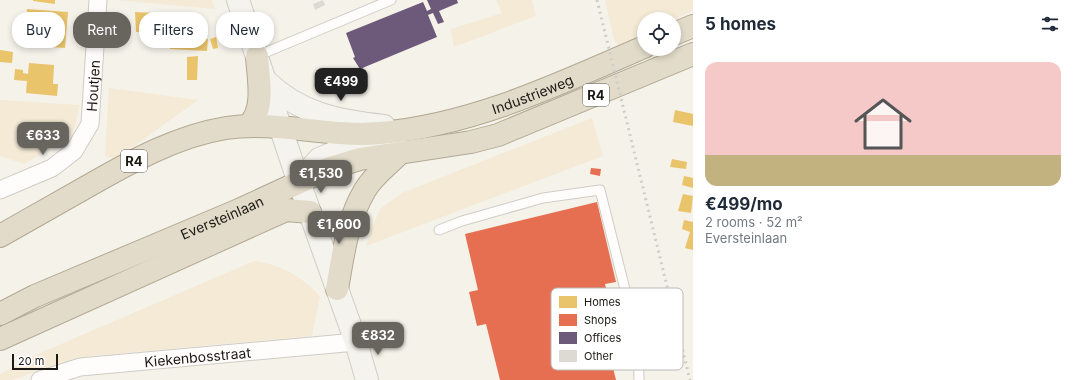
<!DOCTYPE html>
<meta charset="utf-8">
<style>
:root{--surface:#fff;--page:#f2f2f3;--text:#1f2937;--muted:#747a83;--line:#e0e1e3;--accent:#68655f}
body{margin:0;font-family:Inter,sans-serif;background:var(--page);color:var(--text);height:100vh;display:flex;flex-direction:column;font-size:15px;white-space:nowrap}
*{box-sizing:border-box;margin:0}
p{font-size:13px;color:var(--muted)}
.icon{flex:none;width:22px;height:22px;fill:none;stroke:currentColor;stroke-width:2;stroke-linecap:round;stroke-linejoin:round}
.map{position:relative;flex:1;overflow:hidden}
.side{display:flex;flex-direction:column;background:var(--surface);width:380px}
.side>*{flex:none}
.banner{position:absolute;left:12px;top:12px;width:380px;height:36px;display:flex;gap:8px}
.fabs{position:absolute;left:637px;top:12px;display:grid;gap:8px}
.fabs a{display:grid;place-items:center;width:44px;height:44px;border-radius:50%;background:var(--surface);box-shadow:0 2px 6px #0003;font-size:20px}
.scale{position:absolute;left:12px;bottom:10px;width:46px;box-sizing:border-box;padding-left:4px;border:2px solid #1c1914;border-top:0;font-size:11px;line-height:14px;white-space:nowrap;color:#1c1914;-webkit-text-stroke:3px #fff;paint-order:stroke}
.price{position:absolute;translate:-50% -34px;padding:0 9px;border-radius:8px;background:var(--accent);color:#fff;font-size:13px;line-height:26px;filter:drop-shadow(0 1px 2px #0008)}
.price::after{content:'';position:absolute;left:50%;top:24px;width:12px;height:9px;margin-left:-6px;background:inherit;clip-path:polygon(0 0,100% 0,50% 100%)}
.price.current{background:#222;color:#fff}
ul{padding:0;list-style:none}
li{display:grid;align-content:center;gap:8px;height:212px;padding:0 12px}
li+li{border-top:1px solid var(--line)}
li span{display:grid;place-items:center;height:124px;border-radius:12px;color:#555}
li>.icon{margin-inline-start:auto}
span .icon{width:72px;height:72px;fill:#fffc;stroke-width:1}
li b{font-size:17px}
h2{display:flex;justify-content:space-between;align-items:center;height:48px;padding:0 12px;font-size:17px}
.pill{padding:0 14px;border-radius:16px;background:var(--surface);box-shadow:0 2px 6px #0003;font-size:14px;line-height:36px}
.pill.current{background:var(--accent);color:#fff}
main{display:flex;flex:1;min-height:0}
.map>svg:first-child{display:block}
.green{fill:#f4ead6}
.homes{fill:#e9c46a}
.shops{fill:#e76f51}
.offices{fill:#6d597a}
.building{fill:#dcdad3}
.lines{fill:none;stroke-linecap:round;stroke-linejoin:round}
.lane-casing{stroke:#cfccc6;stroke-width:11}
.street-casing{stroke:#cfccc6;stroke-width:19}
.secondary-casing{stroke:#cfccc6;stroke-width:24}
.highway-casing{stroke:#b2a993;stroke-width:24}
.lane{stroke:#fefdfc;stroke-width:9}
.street{stroke:#fefdfc;stroke-width:17}
.secondary{stroke:#f5f3ed;stroke-width:22}
.highway{stroke:#e2dbc9;stroke-width:22}
.rail{stroke:#cfcdcb;stroke-width:3;stroke-dasharray:2 4;stroke-linecap:butt}
.labels{text-anchor:middle;dominant-baseline:central;stroke-width:4;stroke-linejoin:round;paint-order:stroke}
.shield{fill:#fff;stroke:#605e5a;stroke-width:1}
.shield-label{font-size:13px;font-weight:bold;fill:#1c1914}
.street-label{font-size:14px;fill:#1c1914;stroke:#fff}
.key{fill:#fff;stroke:#bbbab8;stroke-width:1}
.key-label{font-size:11px;fill:#1c1914}
</style>
<main>
<div class="map">
<svg width="693" height="380" viewBox="0 0 693 380">
<rect width="100%" height="100%" fill="#f5f2ea"/>
<g class="green">
<polygon points="117,0 212,0 215,9"/>
<polygon points="496,0 532,0 536,16 454,47 451,29 502,13"/>
<polygon points="605,0 693,0 693,10 674,20 644,19 644,34 619,45 614,40"/>
<polygon points="109,88 198,100 115,160 105,156"/>
<polygon points="0,100 80,105 73,135 24,164 0,156"/>
<polygon points="592,118 603,156 366,246 372,227 381,208 402,193"/>
<path d="M 254,261 C 277,263 306,278 320,297 L 312,336 L 81,357 L 12,380 L 0,380 L 0,374 L 38,354 Z"/>
</g>
<g class="homes">
<polygon points="33,0 55,0 55,4 33,1"/>
<polygon points="27,9 68,12 65,48 24,45"/>
<polygon points="135,12 155,13 155,23 159,23 158,31 136,32"/>
<polygon points="165,36 208,39 207,51 170,49 170,45 165,45"/>
<polygon points="216,37 218,48 213,49 210,39"/>
<polygon points="0,50 13,52 12,63 0,62"/>
<polygon points="198,56 197,80 187,80 187,57"/>
<polygon points="29,63 54,65 53,84 58,84 57,96 26,93 27,81 14,80 15,69 23,70 23,73 28,74"/>
<polygon points="675,110 693,114 693,126 673,122"/>
<polygon points="672,159 687,162 686,169 670,167"/>
<polygon points="684,176 693,178 693,188 682,185"/>
<polygon points="683,194 693,196 691,213 678,211"/>
<polygon points="684,220 693,222 693,250 685,248 690,232 682,229"/>
</g>
<g class="shops">
<polygon points="591,168 601,169 600,176 590,174"/>
<polygon points="597,202 616,282 605,284 618,337 606,339 616,380 500,380 486,324 477,326 469,292 478,290 465,234"/>
</g>
<polygon class="offices" points="427,0 457,0 458,3 439,11 444,22 438,24 433,13 428,15 437,37 360,69 353,58 355,57 346,33 423,2 427,11 431,9"/>
<polygon class="building" points="323,0 325,5 315,10 313,4"/>
<g class="lines">
<defs>
<g id="lane">
<polyline points="257,56 391,0"/>
<polyline points="439,230 462,221 543,198 600,190 638,341 639,380"/>
</g>
<g id="street">
<path id="s1" d="M 0,190 L 52,168 L 74,151 L 90,124 L 98,0"/>
<path id="s2" d="M 40,380 L 80,367 L 356,342"/>
</g>
<g id="secondary">
<polyline points="238,0 293,165 356,342 367,380"/>
<path d="M 266,81 C 300,114 338,121 384,126"/>
<polyline points="299,182 319,159 338,151 371,144 396,135"/>
</g>
<g id="highway">
<polyline points="674,34 693,26"/>
<path d="M 248,126 C 266,109 258,78 257,56"/>
<path id="s3" d="M 0,236 C 30,219 60,202 90,185 C 132,161 177,136 226,128 C 277,120 329,138 380,133 C 473,125 559,84 644,47"/>
<path d="M 337,289 C 343,255 347,220 365,190 C 373,176 388,165 399,154"/>
<path id="s4" d="M 0,314 L 35,296 L 239,210 L 330,168 L 360,159 L 471,142 L 498,135 L 693,54"/>
<polyline points="0,339 286,210 310,212"/>
</g>
</defs>
<use href="#lane" class="lane-casing"/>
<use href="#street" class="street-casing"/>
<use href="#secondary" class="secondary-casing"/>
<use href="#highway" class="highway-casing"/>
<use href="#lane" class="lane"/>
<use href="#street" class="street"/>
<use href="#secondary" class="secondary"/>
<use href="#highway" class="highway"/>
<polyline class="rail" points="597,0 690,380"/>
</g>
<g class="labels">
<g class="shield">
<rect x="583" y="84" width="26" height="22" rx="3"/>
<rect x="121" y="150" width="26" height="22" rx="3"/>
</g>
<g class="shield-label">
<text x="596" y="95">R4</text>
<text x="134" y="161">R4</text>
</g>
<g class="street-label">
<text stroke="none"><textPath href="#s1" startOffset="154">Houtjen</textPath></text>
<text stroke="none"><textPath href="#s3" startOffset="564">Industrieweg</textPath></text>
<text stroke="none"><textPath href="#s4" startOffset="242">Eversteinlaan</textPath></text>
<text stroke="none"><textPath href="#s2" startOffset="160">Kiekenbosstraat</textPath></text>
</g>
</g>
<rect x="551" y="288" width="132" height="82" rx="6" class="key"/>
<rect x="559" y="296" width="18" height="12" fill="#e9c46a"/>
<rect x="559" y="314" width="18" height="12" fill="#e76f51"/>
<rect x="559" y="332" width="18" height="12" fill="#6d597a"/>
<rect x="559" y="350" width="18" height="12" fill="#dcdad3"/>
<g class="key-label">
<text x="584" y="306">Homes</text>
<text x="584" y="324">Shops</text>
<text x="584" y="342">Offices</text>
<text x="584" y="360">Other</text>
</g>
</svg>
<div class="fabs">
<a><svg class="icon" aria-label="locate" viewBox="0 0 24 24"><circle cx="12" cy="12" r="6"/><path d="M12 2v4M12 18v4M2 12h4M18 12h4"/></svg></a>
</div>
<div class="scale">20 m</div>
<b class="price current" style="left:341px;top:102px">€499</b>
<b class="price" style="left:43px;top:156px">€633</b>
<b class="price" style="left:321px;top:194px">€1,530</b>
<b class="price" style="left:339px;top:245px">€1,600</b>
<b class="price" style="left:378px;top:356px">€832</b>
<div class="banner">
<a class="pill">Buy</a>
<a class="pill current">Rent</a>
<a class="pill">Filters</a>
<a class="pill">New</a>
</div>
</div>
<section class="side">
<h2>5 homes<svg class="icon" aria-label="filters" viewBox="0 0 24 24"><path d="M4 7h16M4 17h16"/><circle cx="9" cy="7" r="2"/><circle cx="15" cy="17" r="2"/></svg></h2>
<ul>
<li><span style="background:linear-gradient(#f6c9c9 75%,#c2b280 0)"><svg class="icon" aria-label="home" viewBox="0 0 24 24"><path d="M3 11l9-7 9 7M6 9v11h12V9"/></svg></span><div><b>€499/mo</b><p>2 rooms · 52 m²</p><p>Eversteinlaan</p></div></li>
</ul>
</section>
</main>
